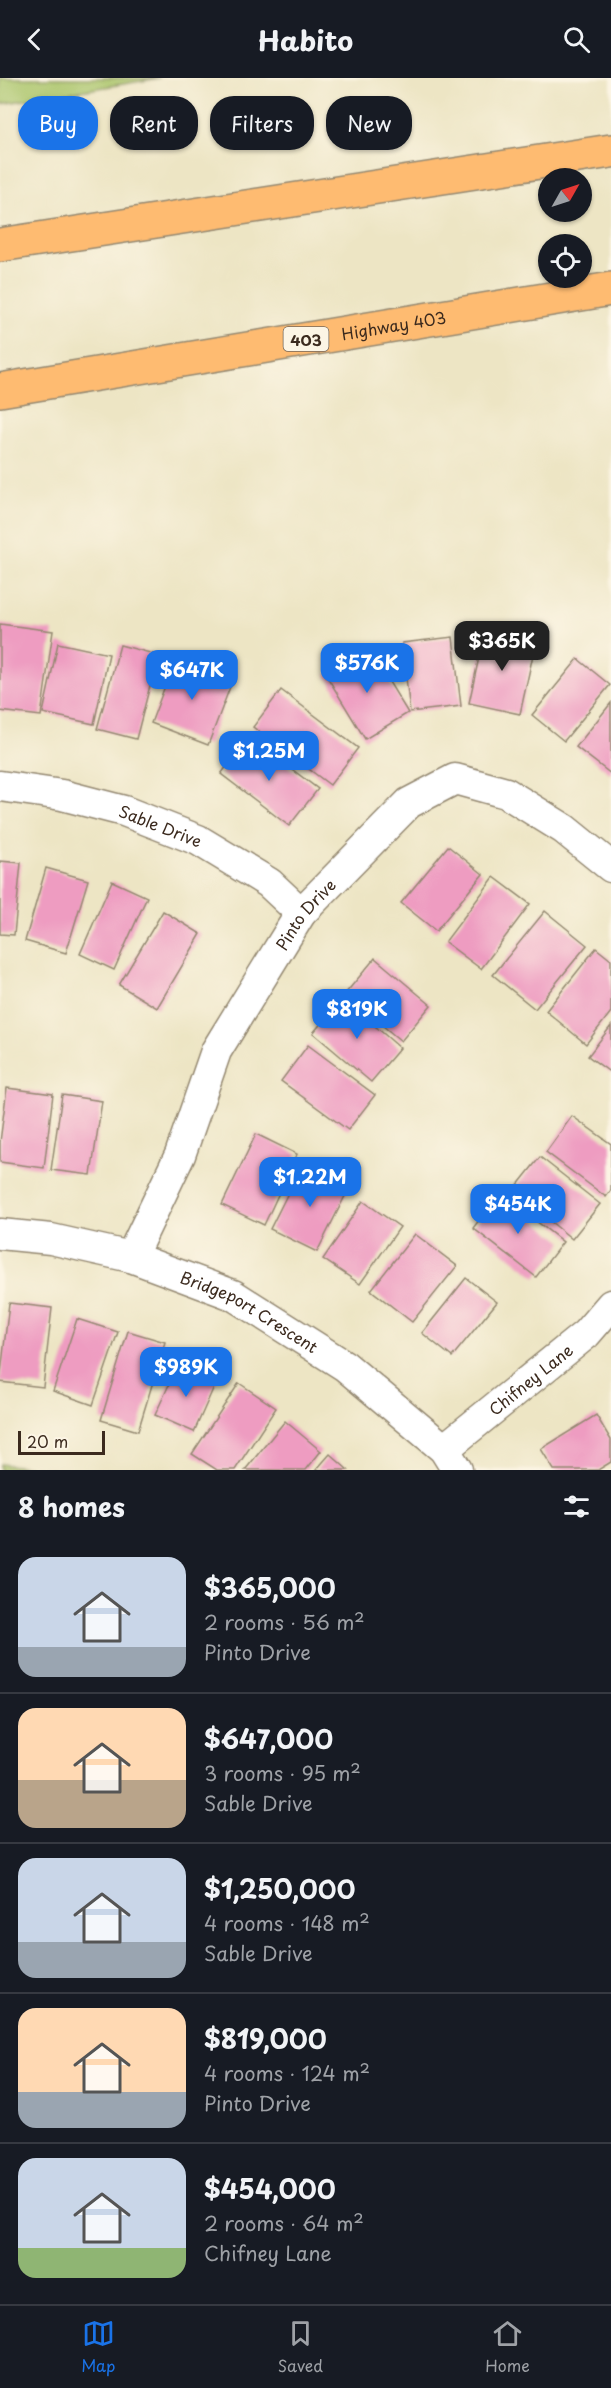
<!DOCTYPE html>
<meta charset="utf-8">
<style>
:root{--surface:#171b24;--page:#20242c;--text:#f1f3f6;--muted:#9ea1a6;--line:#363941;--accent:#1a73e8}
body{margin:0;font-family:"Playpen Sans",sans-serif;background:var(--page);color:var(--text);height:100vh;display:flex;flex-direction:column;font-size:22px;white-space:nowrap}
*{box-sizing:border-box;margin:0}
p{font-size:20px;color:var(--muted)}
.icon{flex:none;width:33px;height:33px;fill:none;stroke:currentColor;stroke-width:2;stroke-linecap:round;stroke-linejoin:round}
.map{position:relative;height:1392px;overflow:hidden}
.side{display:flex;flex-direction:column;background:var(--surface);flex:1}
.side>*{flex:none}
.guide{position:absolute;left:18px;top:18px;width:576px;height:54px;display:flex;gap:12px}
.needle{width:39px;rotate:51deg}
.tools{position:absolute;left:538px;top:90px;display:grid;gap:12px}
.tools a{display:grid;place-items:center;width:54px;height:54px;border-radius:50%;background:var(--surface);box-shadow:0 2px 4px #0004;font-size:30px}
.scale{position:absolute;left:18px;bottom:15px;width:87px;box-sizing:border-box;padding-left:6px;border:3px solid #3b2a1e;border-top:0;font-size:16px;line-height:21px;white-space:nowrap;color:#3b2a1e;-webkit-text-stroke:4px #fcf5e5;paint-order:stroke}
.price{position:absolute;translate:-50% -51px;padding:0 14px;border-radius:12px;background:var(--accent);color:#fff;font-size:20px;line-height:39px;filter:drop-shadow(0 2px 3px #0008)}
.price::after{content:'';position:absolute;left:50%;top:36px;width:18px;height:14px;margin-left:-9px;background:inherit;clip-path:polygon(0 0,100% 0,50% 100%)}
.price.selected{background:#222;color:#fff}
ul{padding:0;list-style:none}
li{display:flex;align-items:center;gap:18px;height:150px;padding:0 18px}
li+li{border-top:2px solid var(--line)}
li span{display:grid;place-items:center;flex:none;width:168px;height:120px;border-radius:18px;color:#555}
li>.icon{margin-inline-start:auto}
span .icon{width:72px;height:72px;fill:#fffc;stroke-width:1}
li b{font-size:26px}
h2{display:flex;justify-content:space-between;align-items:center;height:72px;padding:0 18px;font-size:26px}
.pill{padding:0 21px;border-radius:24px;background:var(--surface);box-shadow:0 2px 4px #0004;font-size:21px;line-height:54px}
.pill.selected{background:var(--accent);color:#fff}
header{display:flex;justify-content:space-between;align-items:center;height:78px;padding:0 18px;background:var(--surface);font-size:27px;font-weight:700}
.dock{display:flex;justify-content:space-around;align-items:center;height:84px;border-top:2px solid var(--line);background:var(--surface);font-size:16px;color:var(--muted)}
.dock a{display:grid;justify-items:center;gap:3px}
.dock .selected{color:var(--accent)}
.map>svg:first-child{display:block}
.green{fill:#aac56b;stroke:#727844;stroke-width:1.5}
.building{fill:#ee9cc1}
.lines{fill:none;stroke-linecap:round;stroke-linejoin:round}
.street-casing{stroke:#948871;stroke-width:33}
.highway-casing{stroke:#948871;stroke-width:36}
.street{stroke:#fff;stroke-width:30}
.highway{stroke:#febb71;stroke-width:33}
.labels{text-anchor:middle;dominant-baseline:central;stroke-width:6;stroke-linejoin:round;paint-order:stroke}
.shield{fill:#fcf5e5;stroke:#75675a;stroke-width:1.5}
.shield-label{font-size:15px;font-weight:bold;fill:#3b2a1e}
.street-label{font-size:16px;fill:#3b2a1e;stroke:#fcf5e5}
</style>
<header><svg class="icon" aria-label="back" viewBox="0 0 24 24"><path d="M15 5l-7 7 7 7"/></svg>Habito<svg class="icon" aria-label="search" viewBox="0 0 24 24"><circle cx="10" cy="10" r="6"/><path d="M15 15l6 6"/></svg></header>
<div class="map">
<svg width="611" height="1392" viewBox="0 0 611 1392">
<rect width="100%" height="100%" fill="#fcf5e5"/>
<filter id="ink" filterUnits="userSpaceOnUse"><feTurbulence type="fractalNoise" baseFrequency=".0167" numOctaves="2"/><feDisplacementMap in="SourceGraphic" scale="12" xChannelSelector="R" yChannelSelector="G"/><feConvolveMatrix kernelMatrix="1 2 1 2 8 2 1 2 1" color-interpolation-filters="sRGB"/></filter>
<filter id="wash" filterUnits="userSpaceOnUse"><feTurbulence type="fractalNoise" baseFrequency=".008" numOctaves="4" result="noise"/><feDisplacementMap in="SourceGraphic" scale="24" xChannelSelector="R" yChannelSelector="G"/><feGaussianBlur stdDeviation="1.35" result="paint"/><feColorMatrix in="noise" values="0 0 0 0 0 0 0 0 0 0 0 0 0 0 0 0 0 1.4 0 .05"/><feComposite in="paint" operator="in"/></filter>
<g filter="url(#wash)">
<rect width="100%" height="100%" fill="#ede5c4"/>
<g class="green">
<polygon points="0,0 160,0 0,26"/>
<polygon points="0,1386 53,1392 0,1392"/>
</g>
<g id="blocks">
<g class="building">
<polygon points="0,546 53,553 41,638 0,633"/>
<polygon points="485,552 536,563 520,636 469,625"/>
<polygon points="453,559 461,628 410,634 402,565"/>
<polygon points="58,565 109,576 94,646 43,635"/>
<polygon points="120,567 158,577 136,661 97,651"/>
<polygon points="369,571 408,635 365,661 326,597"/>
<polygon points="176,579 233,601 208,667 151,645"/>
<polygon points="578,581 610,607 564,663 532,637"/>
<polygon points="281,612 358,670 330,707 253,649"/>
<polygon points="611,625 611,696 576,669"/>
<polygon points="249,659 318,711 289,748 221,696"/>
<polygon points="448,768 483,796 436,853 401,825"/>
<polygon points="0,783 21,785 14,857 0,856"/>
<polygon points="46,790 88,802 66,875 25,863"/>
<polygon points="494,799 530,826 481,891 445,864"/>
<polygon points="112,803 147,819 114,892 80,876"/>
<polygon points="163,833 201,856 157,930 119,907"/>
<polygon points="545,833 587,867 535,931 493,897"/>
<polygon points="596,870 611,882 611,934 586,966 546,933"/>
<polygon points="375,880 431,927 401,963 345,916"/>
<polygon points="343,920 400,970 371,1004 313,955"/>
<polygon points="611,948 611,995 588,978"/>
<polygon points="308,967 375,1017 348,1052 281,1003"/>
<polygon points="7,1010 53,1016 44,1090 0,1084 0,1064"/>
<polygon points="62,1017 102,1023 91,1097 51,1092"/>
<polygon points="572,1038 611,1066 611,1112 606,1119 546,1074"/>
<polygon points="256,1056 297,1076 264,1147 222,1127"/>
<polygon points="540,1079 600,1126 572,1161 513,1113"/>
<polygon points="302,1087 349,1110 317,1174 270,1151"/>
<polygon points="500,1115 563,1164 536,1199 473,1150"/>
<polygon points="363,1123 400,1149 360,1206 323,1181"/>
<polygon points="415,1156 457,1188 412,1244 371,1212"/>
<polygon points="466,1200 497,1224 452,1279 422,1255"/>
<polygon points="9,1225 52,1230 43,1309 0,1304"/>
<polygon points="77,1241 118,1254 93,1327 53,1313"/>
<polygon points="128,1253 165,1264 138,1353 101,1342"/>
<polygon points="179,1285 217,1302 194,1354 155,1337"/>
<polygon points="239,1305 276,1330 235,1392 217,1392 192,1376"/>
<polygon points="596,1337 611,1362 611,1384 598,1392 554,1392 541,1371"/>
<polygon points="285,1343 321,1373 306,1392 245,1392"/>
<polygon points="330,1376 348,1392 316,1392"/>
</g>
</g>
</g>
<g filter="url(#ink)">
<use href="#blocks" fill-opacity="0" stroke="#948871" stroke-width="1.5"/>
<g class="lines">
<defs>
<g id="street">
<path id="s1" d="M 0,708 L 62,717 L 124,733 L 198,762 L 269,805 L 301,835"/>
<path id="s2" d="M 0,1156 L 51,1161 L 131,1179 L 233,1217 L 345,1288 L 444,1371 L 457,1392"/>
<path id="s3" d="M 131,1179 L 180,1077 L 216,973 L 301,835 L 409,725 L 455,701 L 506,715 L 564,751 L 611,789"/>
<path id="s4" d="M 444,1371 L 586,1256 L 611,1227"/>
</g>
<g id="highway">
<polyline points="0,167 611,73"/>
<path id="s5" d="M 0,312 L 611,211"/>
</g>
</defs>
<use href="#street" class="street-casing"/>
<use href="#highway" class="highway-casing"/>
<use href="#street" class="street"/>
<use href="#highway" class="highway"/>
</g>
</g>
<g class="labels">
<rect class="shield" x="283.5" y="249" width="45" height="24" rx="4.5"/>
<g class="shield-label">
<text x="306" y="261">403</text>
</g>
<g class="street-label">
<text stroke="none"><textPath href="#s5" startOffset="399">Highway 403</textPath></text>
<text stroke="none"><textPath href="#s1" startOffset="166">Sable Drive</textPath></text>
<text stroke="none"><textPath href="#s3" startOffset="387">Pinto Drive</textPath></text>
<text stroke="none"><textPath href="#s2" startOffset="264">Bridgeport Crescent</textPath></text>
<text stroke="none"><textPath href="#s4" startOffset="111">Chifney Lane</textPath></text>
</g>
</g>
</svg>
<div class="tools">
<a><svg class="needle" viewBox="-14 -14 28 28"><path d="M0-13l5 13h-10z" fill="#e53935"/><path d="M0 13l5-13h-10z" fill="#9ea1a6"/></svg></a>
<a><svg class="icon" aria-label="locate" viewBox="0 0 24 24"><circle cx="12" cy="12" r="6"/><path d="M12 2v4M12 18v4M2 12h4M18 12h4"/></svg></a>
</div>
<div class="scale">20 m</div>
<b class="price selected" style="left:502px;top:594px">$365K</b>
<b class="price" style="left:367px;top:616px">$576K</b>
<b class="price" style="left:192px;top:623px">$647K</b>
<b class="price" style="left:269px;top:704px">$1.25M</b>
<b class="price" style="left:357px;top:962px">$819K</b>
<b class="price" style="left:310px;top:1130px">$1.22M</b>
<b class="price" style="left:518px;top:1157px">$454K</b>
<b class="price" style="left:186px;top:1320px">$989K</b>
<div class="guide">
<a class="pill selected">Buy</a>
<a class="pill">Rent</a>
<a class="pill">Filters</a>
<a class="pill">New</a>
</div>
</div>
<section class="side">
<h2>8 homes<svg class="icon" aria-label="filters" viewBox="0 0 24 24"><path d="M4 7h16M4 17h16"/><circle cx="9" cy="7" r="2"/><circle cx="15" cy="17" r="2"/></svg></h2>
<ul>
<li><span style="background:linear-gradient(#c9d6e8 75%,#9aa5b1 0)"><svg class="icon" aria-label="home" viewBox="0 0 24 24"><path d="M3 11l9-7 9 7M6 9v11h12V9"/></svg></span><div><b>$365,000</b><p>2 rooms · 56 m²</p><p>Pinto Drive</p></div></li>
<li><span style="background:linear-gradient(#ffd9b3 60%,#b9a48a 0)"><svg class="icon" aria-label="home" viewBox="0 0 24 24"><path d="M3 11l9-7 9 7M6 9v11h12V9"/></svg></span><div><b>$647,000</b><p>3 rooms · 95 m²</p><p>Sable Drive</p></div></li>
<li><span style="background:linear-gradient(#c9d6e8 70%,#9aa5b1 0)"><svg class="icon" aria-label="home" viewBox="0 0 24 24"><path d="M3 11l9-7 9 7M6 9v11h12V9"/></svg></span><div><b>$1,250,000</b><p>4 rooms · 148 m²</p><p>Sable Drive</p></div></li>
<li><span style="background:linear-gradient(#ffd9b3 70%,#9aa5b1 0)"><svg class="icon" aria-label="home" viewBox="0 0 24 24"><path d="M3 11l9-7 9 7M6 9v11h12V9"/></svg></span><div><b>$819,000</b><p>4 rooms · 124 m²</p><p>Pinto Drive</p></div></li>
<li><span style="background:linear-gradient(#c9d6e8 75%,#8fb573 0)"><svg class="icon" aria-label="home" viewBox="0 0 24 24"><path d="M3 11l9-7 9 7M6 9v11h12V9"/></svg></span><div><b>$454,000</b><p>2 rooms · 64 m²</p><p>Chifney Lane</p></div></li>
</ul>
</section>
<nav class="dock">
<a class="selected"><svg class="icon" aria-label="map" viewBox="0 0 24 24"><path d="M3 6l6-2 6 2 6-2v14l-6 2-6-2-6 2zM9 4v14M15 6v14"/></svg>Map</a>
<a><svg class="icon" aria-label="saved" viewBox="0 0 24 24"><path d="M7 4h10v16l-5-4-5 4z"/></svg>Saved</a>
<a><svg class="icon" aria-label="home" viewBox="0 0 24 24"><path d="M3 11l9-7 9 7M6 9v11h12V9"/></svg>Home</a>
</nav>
